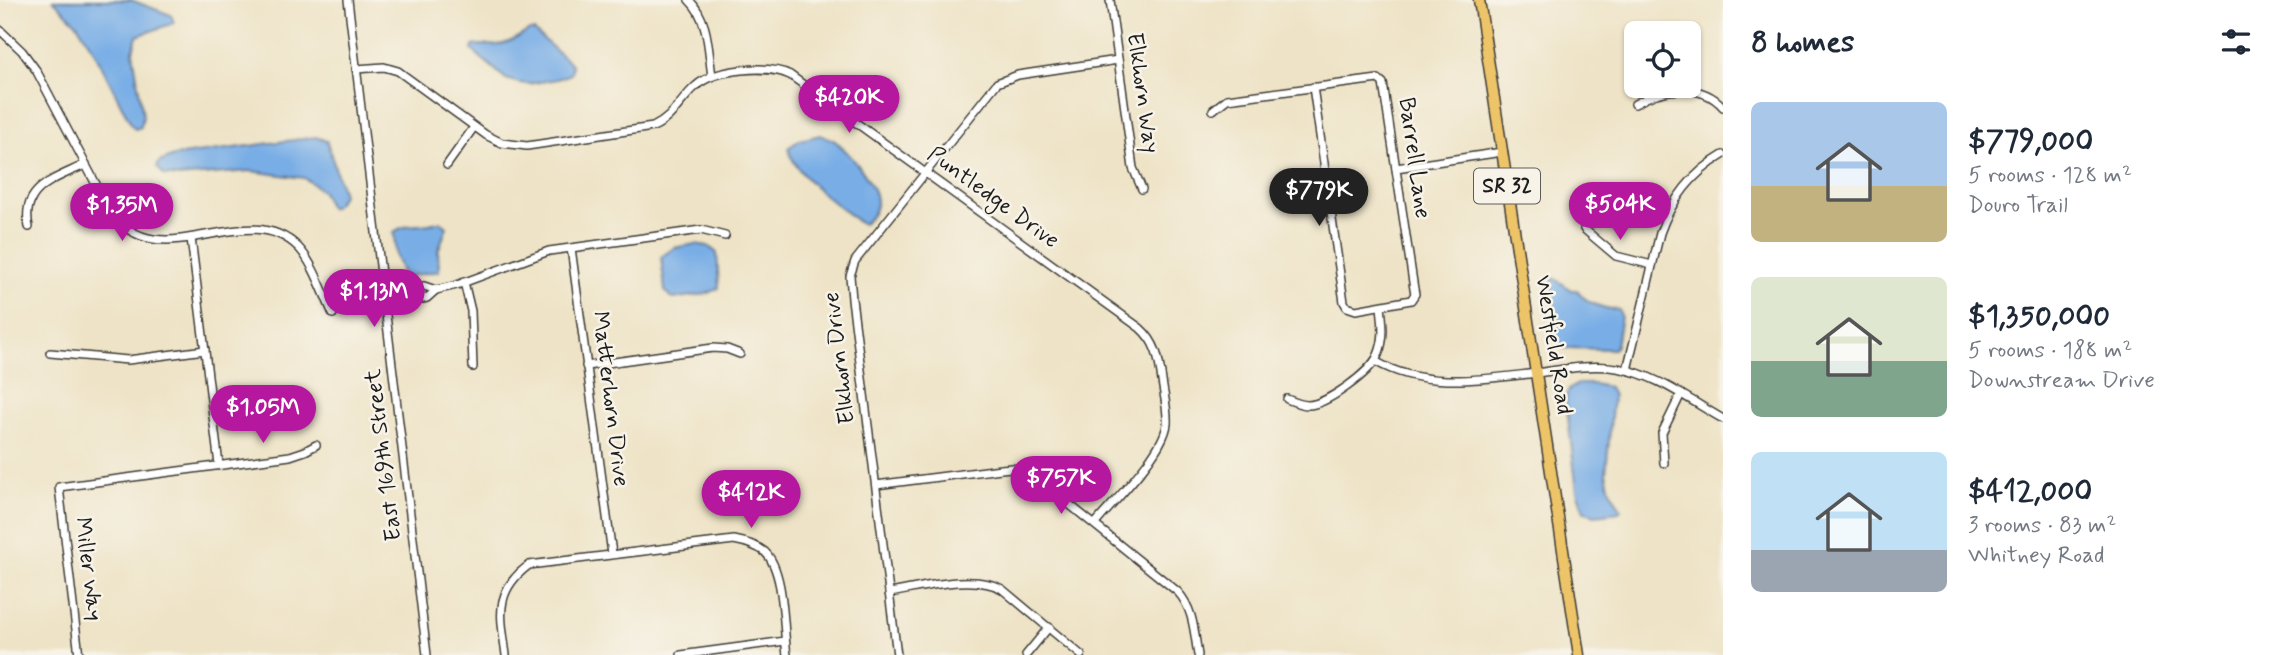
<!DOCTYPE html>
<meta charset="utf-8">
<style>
:root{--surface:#fff;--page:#f2f2f3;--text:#1f2937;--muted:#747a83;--accent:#b5179e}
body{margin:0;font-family:Mynerve,sans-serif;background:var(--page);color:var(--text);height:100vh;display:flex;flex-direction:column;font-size:26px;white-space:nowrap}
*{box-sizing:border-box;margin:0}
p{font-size:23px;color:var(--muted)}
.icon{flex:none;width:38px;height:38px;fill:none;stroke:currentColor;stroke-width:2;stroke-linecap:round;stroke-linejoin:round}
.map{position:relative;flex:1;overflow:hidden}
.side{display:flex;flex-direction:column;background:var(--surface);width:560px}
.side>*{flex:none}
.tools{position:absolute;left:1624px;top:21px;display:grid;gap:14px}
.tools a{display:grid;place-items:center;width:77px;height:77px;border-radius:10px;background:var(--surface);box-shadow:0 2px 5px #0004;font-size:35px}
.price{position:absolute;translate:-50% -60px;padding:0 16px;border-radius:24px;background:var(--accent);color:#fff;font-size:23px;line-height:46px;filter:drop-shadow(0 2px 4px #0008)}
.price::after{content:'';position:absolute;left:50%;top:42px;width:21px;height:16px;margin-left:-10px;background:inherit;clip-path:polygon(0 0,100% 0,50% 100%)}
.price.selected{background:#222;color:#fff}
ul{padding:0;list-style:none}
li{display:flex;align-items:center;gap:21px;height:175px;padding:0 28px}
li span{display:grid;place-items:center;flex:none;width:196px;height:140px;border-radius:10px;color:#555}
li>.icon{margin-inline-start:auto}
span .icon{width:84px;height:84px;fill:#fffc;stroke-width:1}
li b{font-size:30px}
h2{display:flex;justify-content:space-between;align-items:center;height:84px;padding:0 28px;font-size:30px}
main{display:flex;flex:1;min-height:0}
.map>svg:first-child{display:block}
.water{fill:#78ade6;stroke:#4a6481;stroke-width:2}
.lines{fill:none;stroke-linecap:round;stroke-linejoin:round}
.street-casing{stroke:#3c3a36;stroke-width:10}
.primary-casing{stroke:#3c3a36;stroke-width:13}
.street{stroke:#fff;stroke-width:7}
.primary{stroke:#eec469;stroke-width:10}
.labels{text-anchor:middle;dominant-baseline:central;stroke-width:5;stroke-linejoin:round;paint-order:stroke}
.shield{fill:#f7f3e8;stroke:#5e5c59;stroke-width:2}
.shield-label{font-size:21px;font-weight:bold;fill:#1c1c1c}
.street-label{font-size:23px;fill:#1c1c1c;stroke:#f7f3e8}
</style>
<main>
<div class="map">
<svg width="1723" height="655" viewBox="0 0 1723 655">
<rect width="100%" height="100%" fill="#f7f3e8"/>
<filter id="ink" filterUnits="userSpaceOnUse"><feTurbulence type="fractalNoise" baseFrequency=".0143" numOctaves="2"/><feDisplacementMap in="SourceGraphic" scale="14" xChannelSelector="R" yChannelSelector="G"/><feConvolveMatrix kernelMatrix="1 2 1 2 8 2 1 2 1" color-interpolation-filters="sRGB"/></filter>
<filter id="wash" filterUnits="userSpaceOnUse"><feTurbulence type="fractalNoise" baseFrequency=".00686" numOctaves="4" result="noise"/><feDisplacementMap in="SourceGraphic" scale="28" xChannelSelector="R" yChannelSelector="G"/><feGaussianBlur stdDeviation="1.57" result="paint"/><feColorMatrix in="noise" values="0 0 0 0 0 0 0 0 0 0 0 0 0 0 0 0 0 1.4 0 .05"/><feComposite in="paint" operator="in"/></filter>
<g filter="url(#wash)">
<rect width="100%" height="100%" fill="#eee3c6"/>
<g class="water">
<polygon points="53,0 131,0 171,15 174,23 137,36 133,51 143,116 141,127 135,129 132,126 94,51 77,24"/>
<path d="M 528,31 L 534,31 L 569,62 L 572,65 L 571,74 L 557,79 L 529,84 L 519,83 L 506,79 L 472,50 L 473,46 C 481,44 488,46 496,45 C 509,44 518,37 528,31 Z"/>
<path d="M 820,135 C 825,137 831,138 835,141 C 849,152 874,182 876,200 C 877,210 871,217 864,224 L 858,222 C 835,202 795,177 788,148 L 800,140 Z"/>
<polygon points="316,137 327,141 343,194 335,206 330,208 321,190 304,178 250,171 178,177 164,175 157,167 159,162 174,156"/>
<path d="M 437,222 L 441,222 L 447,227 L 438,251 L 439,271 L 410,276 L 403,275 L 396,256 L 394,232 C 410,221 422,228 437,222 Z"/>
<polygon points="695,244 708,246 717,253 719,288 706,294 672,299 665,291 661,257 674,248"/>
<path d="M 1551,276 L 1572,290 L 1577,290 C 1585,303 1604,309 1619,310 L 1621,316 L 1616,346 L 1613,349 L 1563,348 L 1556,339 Z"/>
<path d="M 1578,384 L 1593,384 L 1609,387 L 1613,396 L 1606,473 L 1610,490 L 1621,509 L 1619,512 L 1595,515 L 1584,511 L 1577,491 L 1566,402 C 1566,391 1568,389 1578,384 Z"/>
</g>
</g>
<g filter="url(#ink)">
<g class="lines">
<defs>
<g id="street">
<polyline points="348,0 427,655"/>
<path d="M 689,0 C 709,19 708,50 712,76"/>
<polyline points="1110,0 1133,168 1142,189"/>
<path d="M 0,30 L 22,51 L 36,70 L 109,209 C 158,283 244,194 298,247 C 313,262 324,295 333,314"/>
<path d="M 356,69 L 384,67 L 398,71 L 486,135 L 502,143 L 527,146 L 653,127 C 673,118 680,100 696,86 C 714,69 768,64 790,75 L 1140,328 C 1157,343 1159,360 1162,381 C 1164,395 1168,411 1167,424 C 1164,452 1114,501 1095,524"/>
<path d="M 1635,104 C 1661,88 1701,82 1723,107"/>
<polyline points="1213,110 1227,99 1378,79 1383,83 1414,289 1415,294 1411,300 1356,310 1347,307 1344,302 1313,87"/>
<polyline points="447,165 474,127"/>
<polyline points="1396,168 1502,152"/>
<path d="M 29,227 C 20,187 56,179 86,164"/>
<polyline points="1584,229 1616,256 1652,265"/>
<polyline points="191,238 219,465"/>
<polyline points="571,248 612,554"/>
<polyline points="464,282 471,311 473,367"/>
<polyline points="383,292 424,286 436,290 457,285 549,251 701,230 725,236"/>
<polyline points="385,307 427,298 436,290"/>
<polyline points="50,353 128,360 205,350"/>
<path d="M 1375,361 C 1424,390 1484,379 1537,373 C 1565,369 1589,364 1617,368 C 1656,374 1689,400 1723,419"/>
<polyline points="586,366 713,348 727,349 740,354"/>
<path d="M 1627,370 L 1660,233 C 1672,199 1692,173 1723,155"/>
<path d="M 1287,399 C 1294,402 1301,405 1308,405 C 1326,405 1371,372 1378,355 C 1385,339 1383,324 1381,307"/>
<polyline points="1664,463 1662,433 1681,394"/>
<path d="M 876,485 L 1001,469 L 1012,468 L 1034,476 L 1178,592 C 1194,610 1194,632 1198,655"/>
<path d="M 889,593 C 921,588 974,573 1002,589 L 1081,655"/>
<polyline points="79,655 59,487 290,456 305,451 316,445"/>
<path d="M 506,655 C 501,616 493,592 529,565 L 734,540 C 745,542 756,545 765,552 C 785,571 783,628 787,655"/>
<polyline points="681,655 785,641"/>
<polyline points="897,655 852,299 850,276 855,261 997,83 1018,75 1118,60"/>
<polyline points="1026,655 1049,627"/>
</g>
<polyline id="primary" points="1479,0 1579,655"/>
</defs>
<use href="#street" class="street-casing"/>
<use href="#primary" class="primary-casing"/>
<use href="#street" class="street"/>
<use href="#primary" class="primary"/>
</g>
</g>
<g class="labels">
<rect class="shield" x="1474" y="168.5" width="66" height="35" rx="5"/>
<g class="shield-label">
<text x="1507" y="186">SR 32</text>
</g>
<g class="street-label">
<text transform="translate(1142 93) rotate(82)">Elkhorn Way</text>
<text transform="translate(1414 158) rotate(82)">Barrell Lane</text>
<text transform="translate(993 198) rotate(36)">Puntledge Drive</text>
<text transform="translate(1553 345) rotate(81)">Westfield Road</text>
<text transform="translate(840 358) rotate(-97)">Elkhorn Drive</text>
<text transform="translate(610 399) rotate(83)">Matterhorn Drive</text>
<text transform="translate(384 455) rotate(-97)">East 169th Street</text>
<text transform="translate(88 569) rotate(83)">Miller Way</text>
</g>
</g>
</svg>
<div class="tools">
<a><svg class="icon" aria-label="locate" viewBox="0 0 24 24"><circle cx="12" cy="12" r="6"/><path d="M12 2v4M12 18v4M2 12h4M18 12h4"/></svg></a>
</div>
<b class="price" style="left:849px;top:135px">$420K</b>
<b class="price selected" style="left:1319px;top:228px">$779K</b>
<b class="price" style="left:1620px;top:242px">$504K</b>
<b class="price" style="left:122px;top:243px">$1.35M</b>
<b class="price" style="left:374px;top:329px">$1.13M</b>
<b class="price" style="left:263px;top:445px">$1.05M</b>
<b class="price" style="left:1061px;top:516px">$757K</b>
<b class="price" style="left:751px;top:530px">$412K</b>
</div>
<section class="side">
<h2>8 homes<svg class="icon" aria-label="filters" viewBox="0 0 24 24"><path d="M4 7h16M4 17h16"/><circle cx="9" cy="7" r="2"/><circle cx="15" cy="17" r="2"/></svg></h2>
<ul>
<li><span style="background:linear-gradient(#a9c7e8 60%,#c2b280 0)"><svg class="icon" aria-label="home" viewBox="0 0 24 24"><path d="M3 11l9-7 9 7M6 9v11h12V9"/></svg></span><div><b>$779,000</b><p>5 rooms · 128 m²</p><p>Douro Trail</p></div></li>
<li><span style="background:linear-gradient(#dfe7d0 60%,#7fa58c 0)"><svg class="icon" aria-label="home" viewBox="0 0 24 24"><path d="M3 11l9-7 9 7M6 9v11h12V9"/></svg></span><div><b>$1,350,000</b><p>5 rooms · 188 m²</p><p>Downstream Drive</p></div></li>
<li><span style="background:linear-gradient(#bfe0f5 70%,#9aa5b1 0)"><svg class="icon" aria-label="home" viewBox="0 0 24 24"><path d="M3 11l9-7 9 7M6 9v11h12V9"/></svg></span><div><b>$412,000</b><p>3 rooms · 83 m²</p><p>Whitney Road</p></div></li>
</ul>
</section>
</main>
